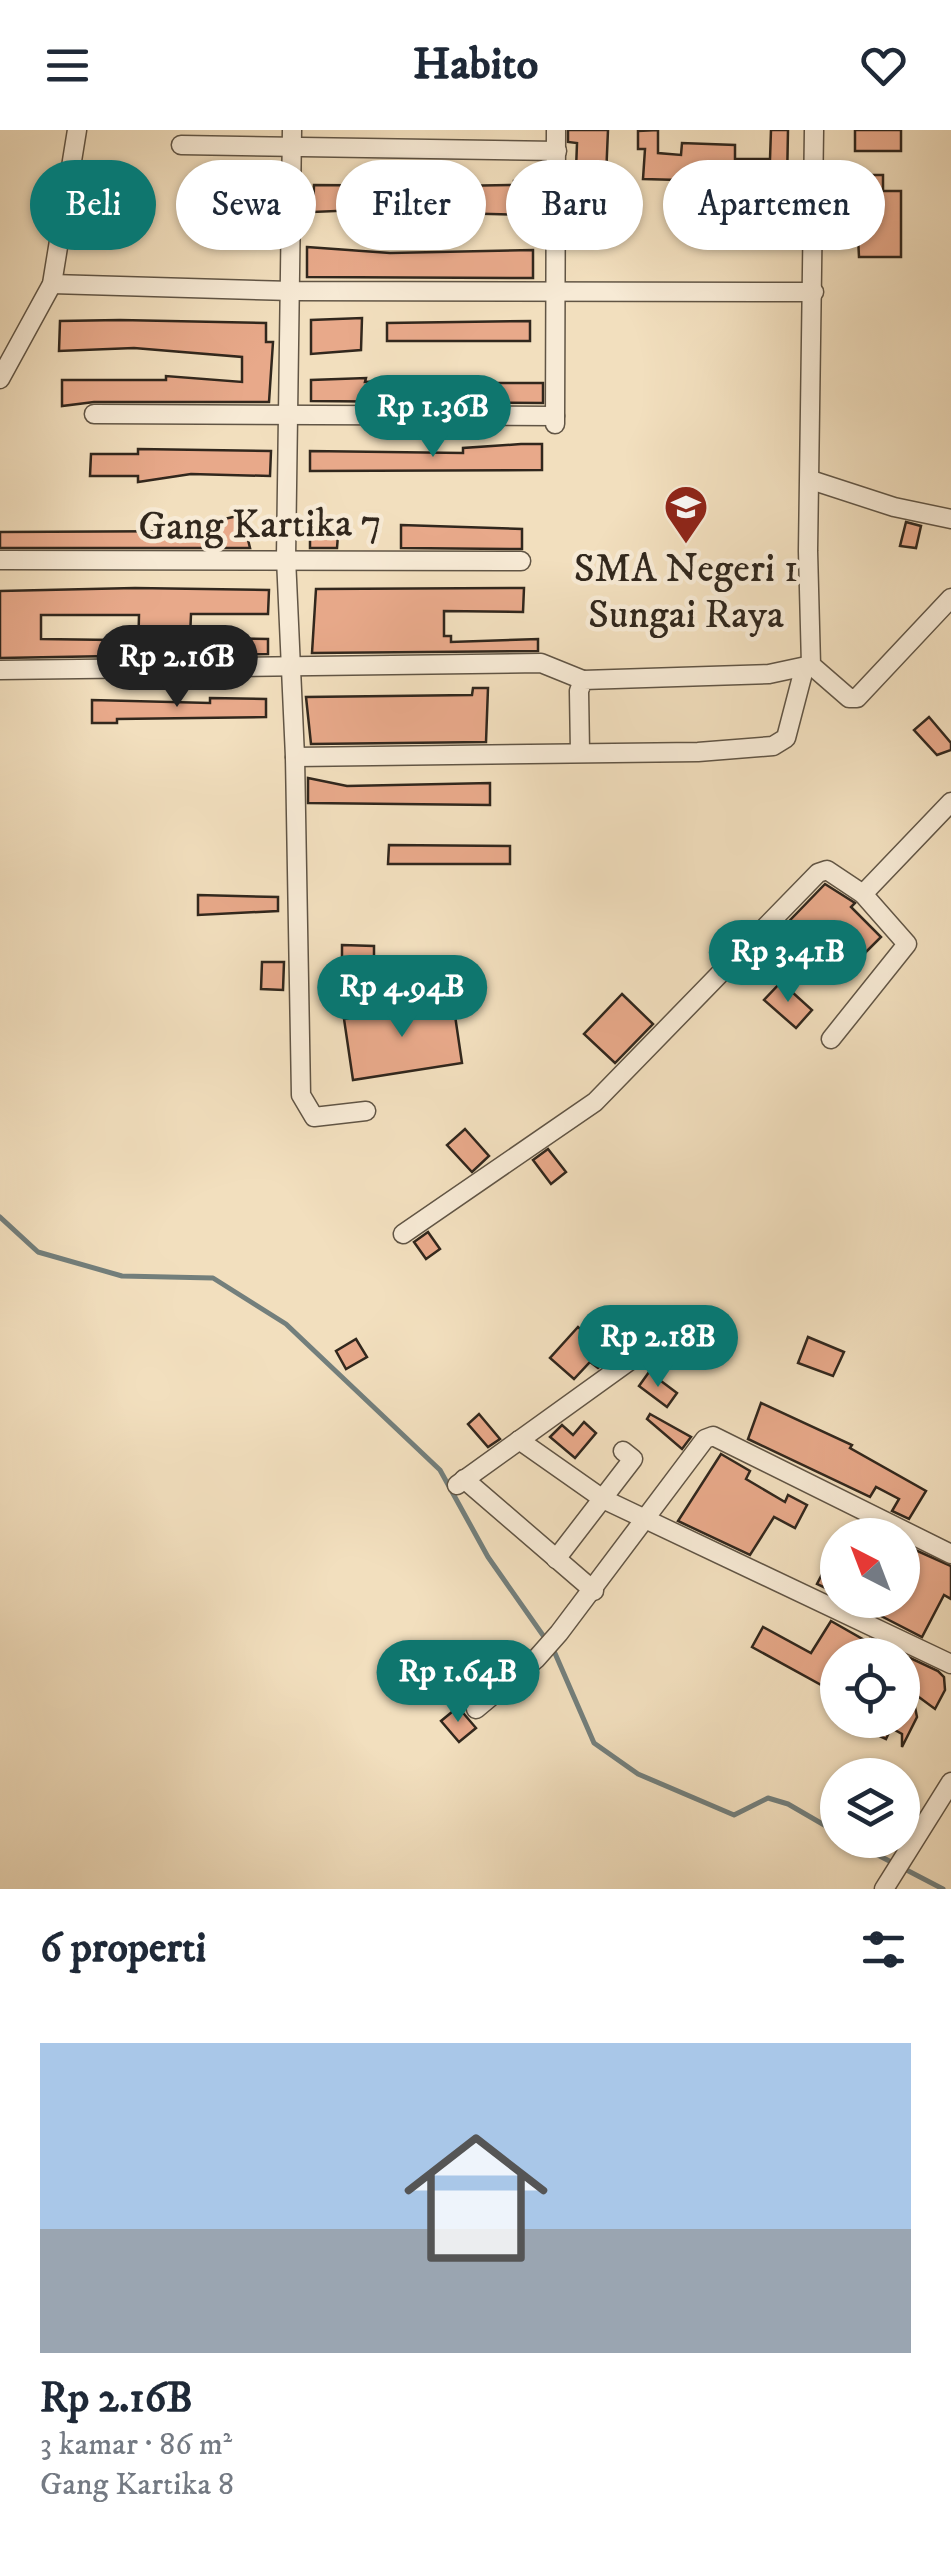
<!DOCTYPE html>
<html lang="id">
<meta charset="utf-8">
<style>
:root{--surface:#fff;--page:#f2f2f3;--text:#1f2937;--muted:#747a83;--line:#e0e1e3;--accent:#0f766e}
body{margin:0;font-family:"IM FELL DW Pica",serif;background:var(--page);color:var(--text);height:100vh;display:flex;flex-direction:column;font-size:38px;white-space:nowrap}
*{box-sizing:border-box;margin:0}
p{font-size:32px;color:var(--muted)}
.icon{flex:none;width:55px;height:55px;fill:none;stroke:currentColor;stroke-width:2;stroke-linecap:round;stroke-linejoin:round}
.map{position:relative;height:1759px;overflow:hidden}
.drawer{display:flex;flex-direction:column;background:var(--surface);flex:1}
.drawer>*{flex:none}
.guide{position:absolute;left:30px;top:30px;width:892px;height:90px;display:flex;gap:20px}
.needle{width:65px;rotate:318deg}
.tools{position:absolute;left:820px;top:1388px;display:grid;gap:20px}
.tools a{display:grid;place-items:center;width:100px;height:100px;border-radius:50%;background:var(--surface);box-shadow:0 2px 8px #0004;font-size:50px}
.price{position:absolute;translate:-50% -85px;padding:0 22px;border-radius:35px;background:var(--accent);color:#fff;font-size:32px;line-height:65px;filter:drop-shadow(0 2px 5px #0008)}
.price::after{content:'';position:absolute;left:50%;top:60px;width:30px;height:22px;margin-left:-15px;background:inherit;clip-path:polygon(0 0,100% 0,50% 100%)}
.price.active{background:#222;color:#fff}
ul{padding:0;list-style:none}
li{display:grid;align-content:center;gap:20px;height:530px;padding:0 40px}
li+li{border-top:2px solid var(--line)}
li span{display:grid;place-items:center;height:310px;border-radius:0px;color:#555}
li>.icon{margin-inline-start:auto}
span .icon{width:180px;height:180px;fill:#fffc;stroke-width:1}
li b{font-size:42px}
h2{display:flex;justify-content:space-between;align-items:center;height:120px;padding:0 40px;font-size:42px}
.pill{padding:0 35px;border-radius:45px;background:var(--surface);box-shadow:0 2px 8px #0004;font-size:35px;line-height:90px}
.pill.active{background:var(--accent);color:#fff}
header{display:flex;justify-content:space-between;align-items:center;height:130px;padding:0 40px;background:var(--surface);font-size:45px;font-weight:800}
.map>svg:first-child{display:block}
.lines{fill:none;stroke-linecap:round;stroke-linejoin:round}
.stream{stroke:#737f7c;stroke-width:5}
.building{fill:#e8a98a;stroke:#31271d;stroke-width:2.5}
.minor-casing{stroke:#615545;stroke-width:21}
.minor{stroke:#f7ead5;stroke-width:18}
.labels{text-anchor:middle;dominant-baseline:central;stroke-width:9;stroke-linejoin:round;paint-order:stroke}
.street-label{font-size:40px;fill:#31271d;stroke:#f7ead5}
.poi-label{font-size:40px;fill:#31271d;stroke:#f7ead5}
</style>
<header><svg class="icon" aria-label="menu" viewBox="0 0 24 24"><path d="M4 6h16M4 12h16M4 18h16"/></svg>Habito<svg class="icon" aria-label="heart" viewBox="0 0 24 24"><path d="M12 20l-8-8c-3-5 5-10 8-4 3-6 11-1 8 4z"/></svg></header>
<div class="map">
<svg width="951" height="1759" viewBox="0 0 951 1759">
<rect width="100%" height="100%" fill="#f2dfbe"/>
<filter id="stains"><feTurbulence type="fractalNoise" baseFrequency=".002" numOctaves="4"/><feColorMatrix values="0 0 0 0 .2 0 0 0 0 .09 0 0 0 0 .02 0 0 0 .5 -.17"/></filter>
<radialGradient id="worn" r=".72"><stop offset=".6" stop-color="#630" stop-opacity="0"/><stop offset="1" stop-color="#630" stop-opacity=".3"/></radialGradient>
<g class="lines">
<g class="stream">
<polyline points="0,1087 38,1122 122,1146 213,1148 286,1194 440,1340 488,1427 554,1521 594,1613 638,1644 734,1685 768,1668 788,1674 838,1703"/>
<polyline points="849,1710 943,1759"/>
</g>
</g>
<g class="building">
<polygon points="568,0 608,0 604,94 574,93 577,13 568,12"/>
<polygon points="658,0 658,23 681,25 682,13 735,15 735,29 770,29 771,0 788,0 787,53 643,49 645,19 638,19 638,1"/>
<rect x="855" y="0" width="46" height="21"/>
<polygon points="222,40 273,41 272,71 221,71"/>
<polygon points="855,45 883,45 883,61 901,61 901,127 859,127"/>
<polygon points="514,51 533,51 533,85 453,83 430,77 313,82 314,55 453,56 514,55"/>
<polygon points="307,117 390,123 533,120 533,148 307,147"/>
<polygon points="362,188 361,220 311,224 311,190"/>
<polygon points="120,190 266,193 266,212 273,212 269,272 94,272 62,276 62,250 166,250 166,246 242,252 242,227 134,218 59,221 60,191"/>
<polygon points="530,191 530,211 387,211 387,193"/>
<polygon points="366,248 365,252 433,248 480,253 543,253 543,273 311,271 311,250"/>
<polygon points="521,314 542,314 542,340 310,341 310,321 463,323 463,318"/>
<polygon points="138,319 271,321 270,346 191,344 138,352 138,346 90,346 91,324 138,324"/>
<polygon points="242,385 250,418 0,418 0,402 204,401 202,394"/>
<polygon points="906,392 921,396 916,418 900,416"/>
<polygon points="401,395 522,399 522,419 401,418"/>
<polygon points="310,404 338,405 337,418 310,418"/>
<polygon points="135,458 269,460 268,484 191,484 190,508 268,509 268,524 138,526 139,485 41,485 41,509 113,510 113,526 0,528 0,461"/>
<polygon points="524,458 523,482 444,481 444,506 451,506 451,512 538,509 538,521 312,523 316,459"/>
<polygon points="473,558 488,558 486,612 311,614 306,567 472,565"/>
<polygon points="210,568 266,569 266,587 117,589 117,593 92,593 92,570 210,573"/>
<polygon points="929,587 951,613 951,620 937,625 914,600"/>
<polygon points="308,648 347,656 490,653 490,675 308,673"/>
<polygon points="389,715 510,716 510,734 388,734"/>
<polygon points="825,754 855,773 851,777 881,807 862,826 831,797 792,835 769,812"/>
<polygon points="198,765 278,767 278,781 198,785"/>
<polygon points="342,815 374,816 374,830 342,829"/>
<polygon points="262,832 284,832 283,860 261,859"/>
<polygon points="781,852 812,880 796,898 764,870"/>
<polygon points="622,864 653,894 615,933 584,904"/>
<polygon points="453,872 462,933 353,950 344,889 355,888 353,877 383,873 384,883"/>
<polygon points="465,999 489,1026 472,1042 447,1015"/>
<polygon points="548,1019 566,1042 551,1054 533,1030"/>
<polygon points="428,1102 440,1119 426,1129 414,1112"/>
<polygon points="600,1195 621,1214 603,1234 598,1238 590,1232 574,1249 550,1228 578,1197 589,1207"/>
<polygon points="808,1207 844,1222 833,1246 798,1233"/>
<polygon points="356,1209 367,1227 346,1239 336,1221"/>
<polygon points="649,1242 677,1263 667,1277 639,1256"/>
<polygon points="761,1273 852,1315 850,1318 926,1361 909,1389 892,1381 899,1369 876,1357 870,1367 748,1309"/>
<polygon points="479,1284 500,1309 488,1317 468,1294"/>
<polygon points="650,1284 691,1307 682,1319 647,1289"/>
<polygon points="584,1292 596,1303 575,1328 550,1307 562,1295 573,1305"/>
<polygon points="721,1324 750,1341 746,1349 785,1372 788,1365 807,1375 795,1398 774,1387 750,1425 678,1391"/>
<polygon points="838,1413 838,1464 817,1454"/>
<polygon points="902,1414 951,1436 951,1469 944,1465 922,1507 850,1470 902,1470 908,1449 902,1445"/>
<polygon points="831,1491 868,1512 870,1509 938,1541 944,1547 945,1560 935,1579 912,1562 917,1587 902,1617 902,1604 891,1598 886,1609 846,1590 902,1590 902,1525 838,1525 834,1562 752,1517 763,1497 811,1523"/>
<polygon points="458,1577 476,1598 459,1612 441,1591"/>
</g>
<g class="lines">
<defs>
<g id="minor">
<polyline points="292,0 286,428 295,627 698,622 773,616 786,608 804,539"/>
<polyline points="814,0 808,421 811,535 849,568 857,568 951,468"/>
<polyline points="181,15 557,21"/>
<polyline points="52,154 292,161 814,162"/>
<polyline points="0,249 52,154 77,0"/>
<polyline points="94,284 555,286"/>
<polyline points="555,294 556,0"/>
<polyline points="811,350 894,377 951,389"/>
<polyline points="0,430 521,431"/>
<polyline points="0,540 541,533 583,550"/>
<polyline points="580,622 579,561 583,550 769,544 811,535"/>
<polyline points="295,627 301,965 314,987 366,981"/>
<polyline points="863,764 951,672"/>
<polyline points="403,1104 595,972 818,743 827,740 863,764 907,814 831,909"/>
<polyline points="519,1310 603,1369 951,1534"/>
<polyline points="464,1349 594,1461"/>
<polyline points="457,1355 653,1214"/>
<polyline points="556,1429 633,1329 623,1321"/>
<polyline points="476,1579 536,1529 559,1503 705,1309 713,1306 951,1424"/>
<polyline points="884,1759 951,1652"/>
</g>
</defs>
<use href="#minor" class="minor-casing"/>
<use href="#minor" class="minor"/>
</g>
<defs>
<symbol id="school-pin" viewBox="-11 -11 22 30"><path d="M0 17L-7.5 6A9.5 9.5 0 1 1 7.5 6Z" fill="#8f2418" stroke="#f7ead5"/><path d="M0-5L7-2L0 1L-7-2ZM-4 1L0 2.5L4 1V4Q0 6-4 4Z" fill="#fff"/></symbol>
</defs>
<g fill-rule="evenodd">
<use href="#school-pin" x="661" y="352" width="50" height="68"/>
</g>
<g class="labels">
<g class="street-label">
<text transform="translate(260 396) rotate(-1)">Gang Kartika 7</text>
</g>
<g class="poi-label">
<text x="686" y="440">SMA Negeri 1<tspan x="686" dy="46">Sungai Raya</tspan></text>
</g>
</g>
<rect width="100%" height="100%" filter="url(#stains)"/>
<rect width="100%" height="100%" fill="url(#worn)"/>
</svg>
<div class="tools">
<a><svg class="needle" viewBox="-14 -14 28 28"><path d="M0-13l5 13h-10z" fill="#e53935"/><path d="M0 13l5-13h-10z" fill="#747a83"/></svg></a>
<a><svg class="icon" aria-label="locate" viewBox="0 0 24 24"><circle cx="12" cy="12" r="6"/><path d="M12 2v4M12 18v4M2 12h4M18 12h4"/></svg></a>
<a><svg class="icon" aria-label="layers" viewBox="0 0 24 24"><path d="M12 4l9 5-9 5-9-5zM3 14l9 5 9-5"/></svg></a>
</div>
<b class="price" style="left:433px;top:330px">Rp 1.36B</b>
<b class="price active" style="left:177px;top:580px">Rp 2.16B</b>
<b class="price" style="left:788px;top:875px">Rp 3.41B</b>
<b class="price" style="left:402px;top:910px">Rp 4.94B</b>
<b class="price" style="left:658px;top:1260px">Rp 2.18B</b>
<b class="price" style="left:458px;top:1595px">Rp 1.64B</b>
<div class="guide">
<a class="pill active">Beli</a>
<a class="pill">Sewa</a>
<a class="pill">Filter</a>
<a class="pill">Baru</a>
<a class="pill">Apartemen</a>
</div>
</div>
<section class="drawer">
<h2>6 properti<svg class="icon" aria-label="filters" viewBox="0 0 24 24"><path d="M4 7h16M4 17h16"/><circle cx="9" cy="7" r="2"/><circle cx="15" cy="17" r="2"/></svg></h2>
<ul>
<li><span style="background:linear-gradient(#a9c7e8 60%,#9aa5b1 0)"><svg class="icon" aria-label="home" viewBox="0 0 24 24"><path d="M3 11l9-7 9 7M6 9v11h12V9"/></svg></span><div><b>Rp 2.16B</b><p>3 kamar · 86 m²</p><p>Gang Kartika 8</p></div></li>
</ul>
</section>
